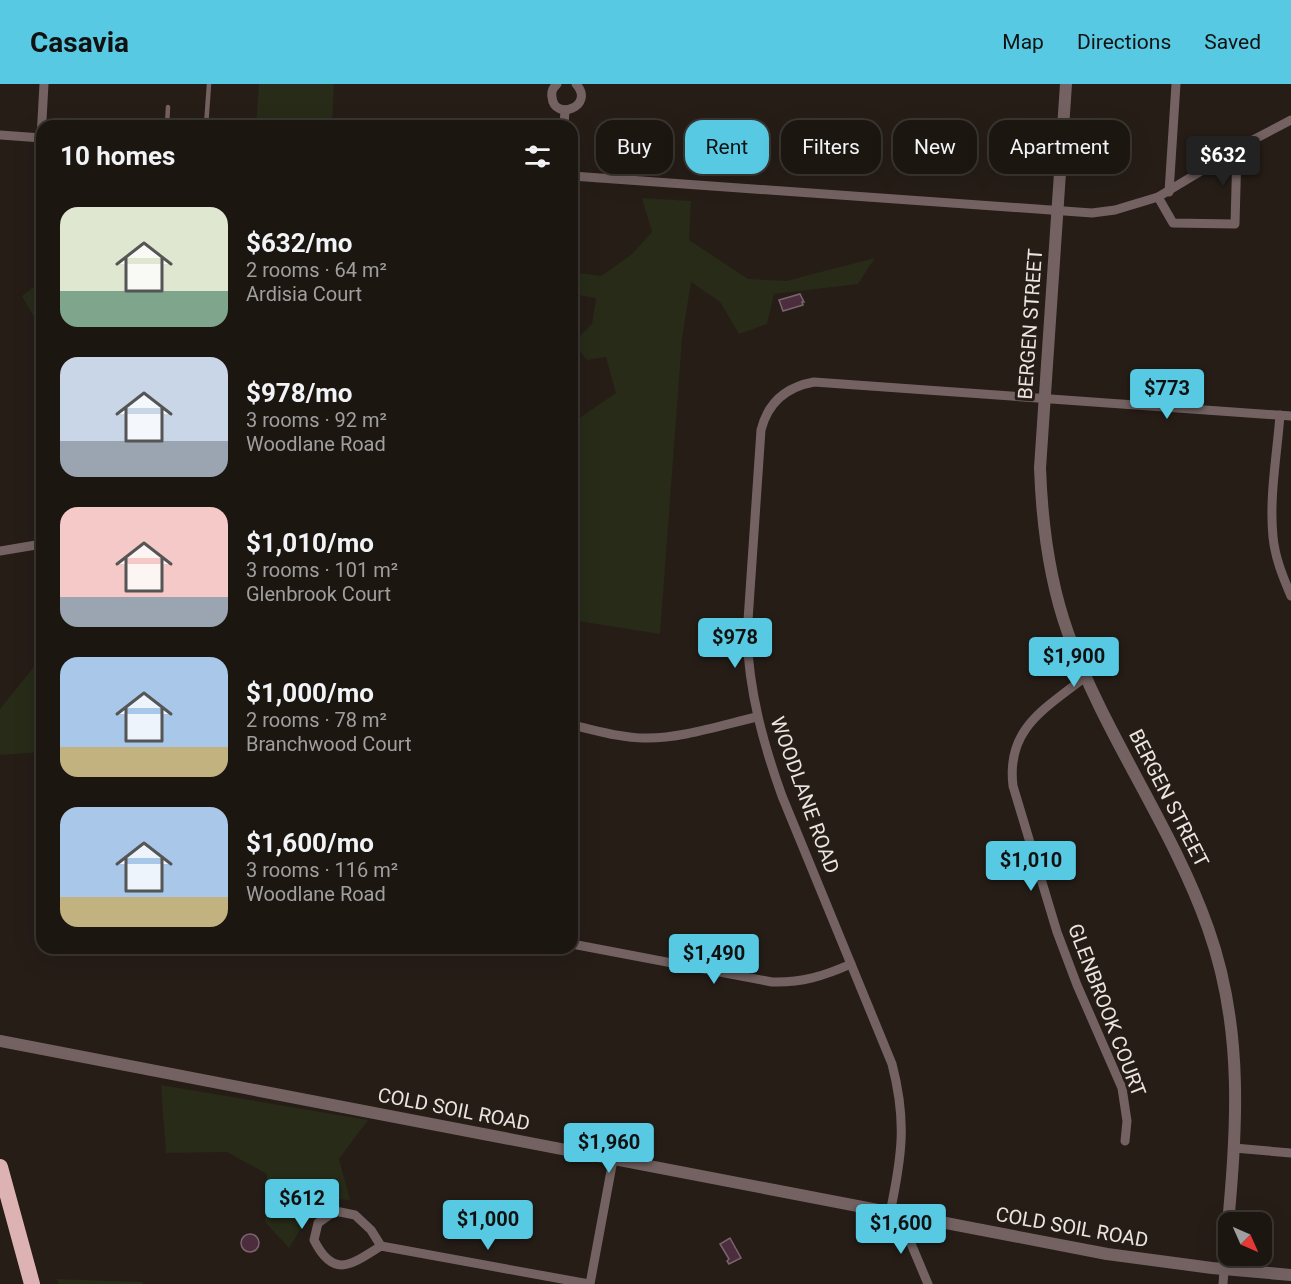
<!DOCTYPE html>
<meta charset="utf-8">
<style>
:root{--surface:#1c1611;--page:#29231f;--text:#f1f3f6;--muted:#a09f9f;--line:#3a3531;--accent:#57c9e2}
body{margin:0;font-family:Roboto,sans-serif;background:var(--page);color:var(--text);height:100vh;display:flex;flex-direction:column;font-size:22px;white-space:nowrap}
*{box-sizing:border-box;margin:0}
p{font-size:20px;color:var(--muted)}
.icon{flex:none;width:33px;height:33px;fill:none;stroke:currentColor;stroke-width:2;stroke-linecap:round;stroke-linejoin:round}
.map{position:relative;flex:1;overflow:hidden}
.panel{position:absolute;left:36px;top:36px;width:542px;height:834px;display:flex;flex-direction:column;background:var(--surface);border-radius:18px;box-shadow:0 6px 24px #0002,0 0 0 2px var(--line)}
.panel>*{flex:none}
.banner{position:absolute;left:596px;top:36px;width:570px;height:54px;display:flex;gap:12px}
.needle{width:39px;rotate:135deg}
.fabs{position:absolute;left:1218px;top:1128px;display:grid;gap:12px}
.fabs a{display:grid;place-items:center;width:54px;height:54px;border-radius:12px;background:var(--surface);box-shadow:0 6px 24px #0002,0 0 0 2px var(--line);font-size:30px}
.price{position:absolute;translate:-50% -51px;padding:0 14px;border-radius:6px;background:var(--accent);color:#111;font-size:20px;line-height:39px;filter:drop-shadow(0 2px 3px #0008)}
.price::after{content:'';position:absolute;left:50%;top:36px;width:18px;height:14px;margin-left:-9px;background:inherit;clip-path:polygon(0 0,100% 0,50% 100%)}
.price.current{background:#222;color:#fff}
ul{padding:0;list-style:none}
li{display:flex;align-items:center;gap:18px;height:150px;padding:0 24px}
li span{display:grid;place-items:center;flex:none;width:168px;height:120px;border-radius:18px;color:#555}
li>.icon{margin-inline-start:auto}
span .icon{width:72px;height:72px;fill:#fffc;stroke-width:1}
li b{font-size:26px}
h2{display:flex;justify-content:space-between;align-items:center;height:72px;padding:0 24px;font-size:26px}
.tag{padding:0 21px;border-radius:18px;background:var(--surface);box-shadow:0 6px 24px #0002,0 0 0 2px var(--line);font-size:21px;line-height:54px}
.tag.current{background:var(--accent);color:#111}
header{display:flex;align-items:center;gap:36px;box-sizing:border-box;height:84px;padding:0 30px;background:var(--accent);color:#111}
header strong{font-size:28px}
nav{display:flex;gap:33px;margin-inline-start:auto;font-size:21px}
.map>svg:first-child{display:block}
.green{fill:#272b18}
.water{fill:#4c2d3d;stroke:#7c646e;stroke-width:1.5}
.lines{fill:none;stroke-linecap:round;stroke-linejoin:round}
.service{stroke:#746262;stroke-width:4.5}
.minor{stroke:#746262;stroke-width:9}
.tertiary{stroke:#746262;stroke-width:12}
.trunk{stroke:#dcb3b2;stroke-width:16}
.labels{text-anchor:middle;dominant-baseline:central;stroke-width:6;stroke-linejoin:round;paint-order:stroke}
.street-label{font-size:20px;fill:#ebe4e1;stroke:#261d17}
</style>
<header>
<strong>Casavia</strong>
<nav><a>Map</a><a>Directions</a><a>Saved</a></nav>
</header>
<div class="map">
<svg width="1291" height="1200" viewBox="0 0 1291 1200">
<rect width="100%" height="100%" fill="#261d17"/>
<g class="green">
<polygon points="259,0 334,0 332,42 256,42"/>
<polygon points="642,114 691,117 689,156 748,195 786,197 875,174 858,200 774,210 767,240 739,250 720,218 691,198 682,255 660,550 572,536 572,339 616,309 606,273 587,276 573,259 592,240 596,214 572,210 572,188 601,192 631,171 652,148"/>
<polygon points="42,196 42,247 22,212"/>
<polygon points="42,573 42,668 0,671 0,625"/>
<polygon points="161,1001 368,1036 339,1075 350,1116 320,1114 289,1164 265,1138 267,1090 227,1068 166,1069"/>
<polygon points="57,1195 143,1198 143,1200 59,1200"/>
</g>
<g class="water">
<polygon points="800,210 804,218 802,218 803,221 783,227 779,216"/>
<circle cx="250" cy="1159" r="9"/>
<polygon points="730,1154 741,1174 729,1180 727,1177 729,1175 720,1160"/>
</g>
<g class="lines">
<g class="service">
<polyline points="167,42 168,23"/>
<polyline points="206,42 209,0"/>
<polyline points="41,54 37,111 42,114"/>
</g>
<g class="minor">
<path d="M 557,0 C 553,4 551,7 552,13 C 554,38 596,22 576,0"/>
<polyline points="564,42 565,26"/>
<polyline points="0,51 42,54"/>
<polyline points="41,54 44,0"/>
<polyline points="572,92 1092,129 1115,126 1158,113 1251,57 1291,36"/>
<polyline points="1169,108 1176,0"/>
<polyline points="1158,113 1173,139 1235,140 1237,66"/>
<path d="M 1280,331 C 1277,371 1269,413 1273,453 C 1275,474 1283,493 1291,512"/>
<polyline points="0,467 42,460"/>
<path d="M 1085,593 C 1045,625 1006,644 1013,702 L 1057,848 L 1077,901 L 1122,1004 L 1127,1037 L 1125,1057"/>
<path d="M 572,641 C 595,646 620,654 644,654 C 680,655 722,641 757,633"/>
<path d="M 572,860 L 772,898 C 801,899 824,892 851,880"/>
<polyline points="1234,1064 1291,1069"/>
<path d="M 890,1129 C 902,1072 907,1037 892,980 L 782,712 C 763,659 749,608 747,551 L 761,346 C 768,318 786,303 814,298 L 1291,332"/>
<polyline points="899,1131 928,1200"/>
<path d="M 381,1162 L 371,1146 L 355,1131 L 335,1127 L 318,1139 L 314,1156 C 334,1196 352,1180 381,1162 L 589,1200"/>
<polyline points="590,1200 613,1076"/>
<polyline points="1223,1200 1224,1186"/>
</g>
<g class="tertiary">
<path d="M 1066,0 L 1040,384 C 1042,440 1049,496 1068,549 C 1105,652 1172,742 1208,844 C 1249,959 1234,1068 1224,1186"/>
<polyline points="0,957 1107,1170 1212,1184 1291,1191"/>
</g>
<polyline class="trunk" points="0,1083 32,1200"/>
</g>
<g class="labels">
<g class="street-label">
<text transform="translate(1030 240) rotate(-86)">BERGEN STREET</text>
<text transform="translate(805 711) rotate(70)">WOODLANE ROAD</text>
<text transform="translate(1169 714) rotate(63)">BERGEN STREET</text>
<text transform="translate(1107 926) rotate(69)">GLENBROOK COURT</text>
<text transform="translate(454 1025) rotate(11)">COLD SOIL ROAD</text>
<text transform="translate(1072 1143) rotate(10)">COLD SOIL ROAD</text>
</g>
</g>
</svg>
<div class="fabs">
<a><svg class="needle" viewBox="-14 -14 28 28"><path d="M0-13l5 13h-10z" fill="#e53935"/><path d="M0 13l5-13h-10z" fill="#a09f9f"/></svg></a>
</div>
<b class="price current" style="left:1223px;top:103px">$632</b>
<b class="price" style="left:1167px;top:336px">$773</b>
<b class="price" style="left:735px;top:585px">$978</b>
<b class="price" style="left:1074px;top:604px">$1,900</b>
<b class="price" style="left:1031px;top:808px">$1,010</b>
<b class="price" style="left:714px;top:901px">$1,490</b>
<b class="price" style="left:609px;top:1090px">$1,960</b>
<b class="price" style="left:302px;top:1146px">$612</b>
<b class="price" style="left:488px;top:1167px">$1,000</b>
<b class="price" style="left:901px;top:1171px">$1,600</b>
<div class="banner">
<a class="tag">Buy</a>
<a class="tag current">Rent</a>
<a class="tag">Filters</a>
<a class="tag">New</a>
<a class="tag">Apartment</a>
</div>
<section class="panel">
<h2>10 homes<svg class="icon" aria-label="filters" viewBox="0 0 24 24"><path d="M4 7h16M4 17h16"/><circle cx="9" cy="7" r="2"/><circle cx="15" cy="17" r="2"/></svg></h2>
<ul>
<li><span style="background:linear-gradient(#dfe7d0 70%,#7fa58c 0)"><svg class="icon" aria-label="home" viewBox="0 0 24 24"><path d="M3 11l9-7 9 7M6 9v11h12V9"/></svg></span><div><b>$632/mo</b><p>2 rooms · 64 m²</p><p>Ardisia Court</p></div></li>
<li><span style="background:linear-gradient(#c9d6e8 70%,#9aa5b1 0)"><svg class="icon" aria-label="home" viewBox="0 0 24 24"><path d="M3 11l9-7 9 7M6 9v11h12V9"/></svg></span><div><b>$978/mo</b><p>3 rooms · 92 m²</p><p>Woodlane Road</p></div></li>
<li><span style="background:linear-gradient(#f6c9c9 75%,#9aa5b1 0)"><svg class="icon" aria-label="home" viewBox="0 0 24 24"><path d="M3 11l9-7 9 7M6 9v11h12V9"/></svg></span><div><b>$1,010/mo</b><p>3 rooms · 101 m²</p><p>Glenbrook Court</p></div></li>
<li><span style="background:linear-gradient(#a9c7e8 75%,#c2b280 0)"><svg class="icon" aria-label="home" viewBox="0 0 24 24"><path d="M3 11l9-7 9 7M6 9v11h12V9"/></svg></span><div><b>$1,000/mo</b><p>2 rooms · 78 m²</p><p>Branchwood Court</p></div></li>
<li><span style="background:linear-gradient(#a9c7e8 75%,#c2b280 0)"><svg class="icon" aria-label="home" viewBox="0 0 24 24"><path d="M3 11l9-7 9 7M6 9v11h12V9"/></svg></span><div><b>$1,600/mo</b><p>3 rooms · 116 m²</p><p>Woodlane Road</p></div></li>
</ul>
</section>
</div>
